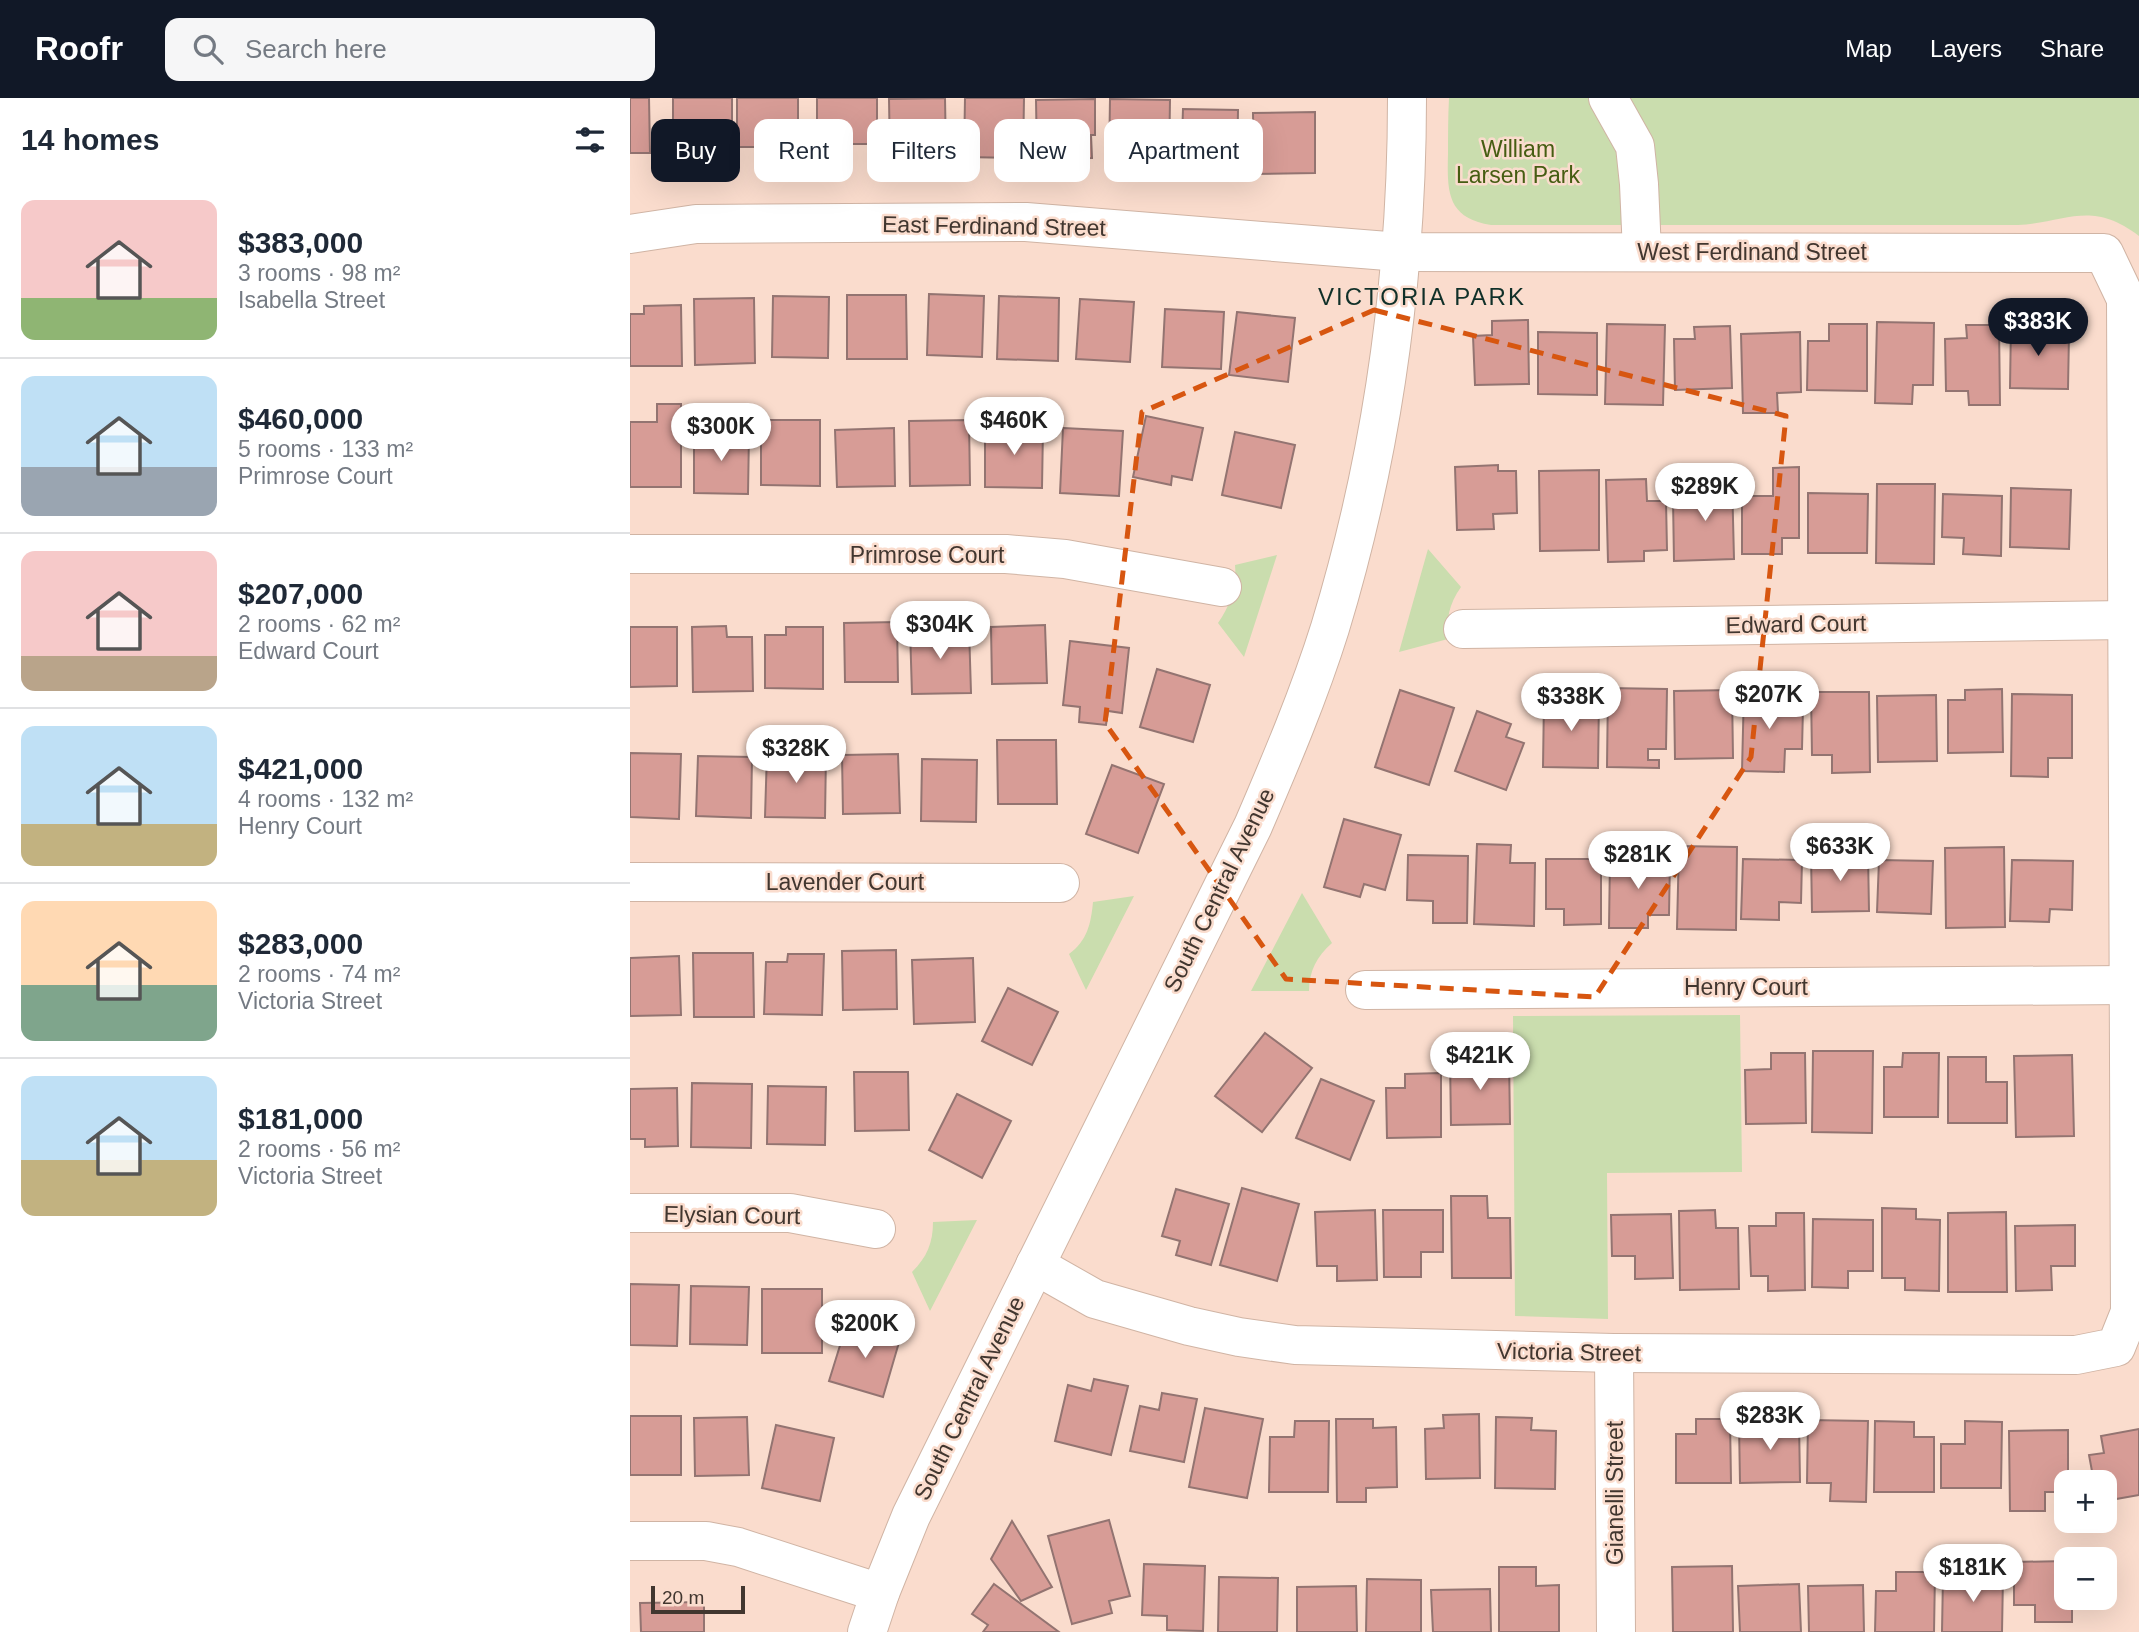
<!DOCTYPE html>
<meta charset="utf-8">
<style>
:root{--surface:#fff;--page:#f6f6f7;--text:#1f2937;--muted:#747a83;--line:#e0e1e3;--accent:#111827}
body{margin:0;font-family:Arial,sans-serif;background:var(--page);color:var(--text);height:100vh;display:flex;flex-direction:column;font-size:26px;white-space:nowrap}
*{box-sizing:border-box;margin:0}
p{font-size:23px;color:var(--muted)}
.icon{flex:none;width:38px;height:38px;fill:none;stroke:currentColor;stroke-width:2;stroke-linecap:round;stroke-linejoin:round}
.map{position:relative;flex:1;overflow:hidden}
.panel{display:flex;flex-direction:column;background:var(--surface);width:630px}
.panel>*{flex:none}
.banner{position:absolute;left:21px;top:21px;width:665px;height:63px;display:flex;gap:14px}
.buttons{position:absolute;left:1424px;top:1372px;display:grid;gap:14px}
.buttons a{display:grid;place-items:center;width:63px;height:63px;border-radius:14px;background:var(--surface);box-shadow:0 7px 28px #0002;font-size:35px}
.scale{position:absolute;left:21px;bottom:18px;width:94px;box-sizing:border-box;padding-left:7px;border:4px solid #41362f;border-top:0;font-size:19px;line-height:24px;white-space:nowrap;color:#41362f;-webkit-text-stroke:5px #fadccd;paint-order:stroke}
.price{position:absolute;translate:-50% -60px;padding:0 16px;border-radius:24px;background:#fff;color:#222;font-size:23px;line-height:46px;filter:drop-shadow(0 2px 4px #0008)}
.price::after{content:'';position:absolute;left:50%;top:42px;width:21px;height:16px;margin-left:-10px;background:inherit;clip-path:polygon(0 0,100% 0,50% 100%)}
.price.on{background:var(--accent);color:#fff}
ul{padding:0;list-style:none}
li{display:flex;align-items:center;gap:21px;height:175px;padding:0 21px}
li+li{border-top:2px solid var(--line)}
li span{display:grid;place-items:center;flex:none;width:196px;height:140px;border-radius:14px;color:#555}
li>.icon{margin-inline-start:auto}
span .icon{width:84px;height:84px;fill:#fffc;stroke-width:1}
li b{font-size:30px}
h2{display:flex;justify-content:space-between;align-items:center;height:84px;padding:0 21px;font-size:30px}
.chip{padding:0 24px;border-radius:14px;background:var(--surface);box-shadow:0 7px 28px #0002;font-size:24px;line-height:63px}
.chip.on{background:var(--accent);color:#fff}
header{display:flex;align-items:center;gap:42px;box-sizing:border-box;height:98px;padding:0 35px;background:var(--accent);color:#fff}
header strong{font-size:33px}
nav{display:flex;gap:38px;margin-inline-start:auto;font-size:24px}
.search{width:490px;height:63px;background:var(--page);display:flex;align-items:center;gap:18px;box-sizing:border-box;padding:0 24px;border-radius:14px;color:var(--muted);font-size:26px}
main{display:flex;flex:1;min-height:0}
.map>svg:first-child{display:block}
.green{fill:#caddae}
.building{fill:#d79c96;stroke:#937471;stroke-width:2}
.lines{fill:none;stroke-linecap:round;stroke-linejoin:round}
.minor-casing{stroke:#d0b4a4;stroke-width:40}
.minor{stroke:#fff;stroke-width:38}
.marked{fill:none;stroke:#d75610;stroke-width:5;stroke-dasharray:14 9;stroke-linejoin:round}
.labels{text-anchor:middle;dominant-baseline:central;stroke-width:5;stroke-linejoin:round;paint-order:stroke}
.park-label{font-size:23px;fill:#465d12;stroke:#fadccd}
.street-label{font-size:23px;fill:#41362f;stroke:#fadccd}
.neighbourhood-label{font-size:24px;letter-spacing:2px;fill:#103029;stroke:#fadccd}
</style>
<header>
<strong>Roofr</strong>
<div class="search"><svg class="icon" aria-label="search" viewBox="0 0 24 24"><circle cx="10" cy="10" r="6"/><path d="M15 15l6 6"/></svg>Search here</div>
<nav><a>Map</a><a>Layers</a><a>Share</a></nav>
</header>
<main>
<section class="panel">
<h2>14 homes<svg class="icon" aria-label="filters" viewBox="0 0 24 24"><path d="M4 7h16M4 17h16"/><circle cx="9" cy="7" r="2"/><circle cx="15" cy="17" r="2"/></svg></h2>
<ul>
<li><span style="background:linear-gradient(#f6c9c9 70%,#8fb573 0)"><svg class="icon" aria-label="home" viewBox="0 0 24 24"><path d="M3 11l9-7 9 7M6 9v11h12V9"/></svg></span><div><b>$383,000</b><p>3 rooms · 98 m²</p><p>Isabella Street</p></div></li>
<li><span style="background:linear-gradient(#bfe0f5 65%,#9aa5b1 0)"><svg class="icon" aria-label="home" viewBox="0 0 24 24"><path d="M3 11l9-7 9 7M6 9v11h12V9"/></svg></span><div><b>$460,000</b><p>5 rooms · 133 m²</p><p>Primrose Court</p></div></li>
<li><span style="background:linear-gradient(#f6c9c9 75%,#b9a48a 0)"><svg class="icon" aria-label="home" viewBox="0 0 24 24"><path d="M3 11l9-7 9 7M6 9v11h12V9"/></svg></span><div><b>$207,000</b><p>2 rooms · 62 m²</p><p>Edward Court</p></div></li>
<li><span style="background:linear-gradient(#bfe0f5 70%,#c2b280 0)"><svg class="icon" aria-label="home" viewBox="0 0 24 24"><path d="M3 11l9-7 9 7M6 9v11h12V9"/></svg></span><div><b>$421,000</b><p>4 rooms · 132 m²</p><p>Henry Court</p></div></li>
<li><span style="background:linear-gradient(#ffd9b3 60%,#7fa58c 0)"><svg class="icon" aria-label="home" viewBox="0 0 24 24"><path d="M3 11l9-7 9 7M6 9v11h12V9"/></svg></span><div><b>$283,000</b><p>2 rooms · 74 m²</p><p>Victoria Street</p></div></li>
<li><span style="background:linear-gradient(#bfe0f5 60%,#c2b280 0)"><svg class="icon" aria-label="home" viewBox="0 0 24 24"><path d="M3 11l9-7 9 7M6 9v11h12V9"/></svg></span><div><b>$181,000</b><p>2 rooms · 56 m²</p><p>Victoria Street</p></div></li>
</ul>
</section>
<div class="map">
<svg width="1509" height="1534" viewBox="0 0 1509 1534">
<rect width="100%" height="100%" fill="#fadccd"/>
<g class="green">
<path d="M 819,0 L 1509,0 L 1509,138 C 1461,102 1439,124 1388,127 L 861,127 C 817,120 817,94 818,56 C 818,38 818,19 819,0 Z"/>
<path d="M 798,451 L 831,489 C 819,506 816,521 818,541 L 769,554 Z"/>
<path d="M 647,457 L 614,559 L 588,525 C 600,507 607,490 605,467 Z"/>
<path d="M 672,795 L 702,845 C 687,858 679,873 679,893 L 621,893 Z"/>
<path d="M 504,798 L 456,892 L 439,856 C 457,843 461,826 463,804 Z"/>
<polygon points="1110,917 1112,1074 977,1075 978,1221 885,1218 883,918"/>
<path d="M 347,1122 L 300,1213 L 282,1174 C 297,1159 303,1145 303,1124 Z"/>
</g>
<g class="building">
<polygon points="0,0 19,0 20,55 0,55"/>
<rect x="43" y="0" width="59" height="50"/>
<rect x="107" y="0" width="61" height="49"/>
<rect x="187" y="0" width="60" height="46"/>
<polygon points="315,0 316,58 260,59 259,1"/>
<polygon points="335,0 394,0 393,60 334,59"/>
<polygon points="465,1 465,37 461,37 462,60 407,61 406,2"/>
<polygon points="480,1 540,2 539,66 479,65"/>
<polygon points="553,11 608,12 607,72 551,71"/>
<polygon points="685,14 685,75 624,76 623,15"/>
<polygon points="299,196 354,198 352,259 297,257"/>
<polygon points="217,197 276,197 277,261 217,261"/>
<polygon points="143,198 199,199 198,260 142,259"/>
<polygon points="369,198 429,200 428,263 367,261"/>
<polygon points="124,200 125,265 65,267 64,201"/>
<polygon points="450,201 504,204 500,264 446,261"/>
<polygon points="51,207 52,268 0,268 0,216 14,216 14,208"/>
<polygon points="535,211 594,214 591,271 532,269"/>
<polygon points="607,214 665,220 658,284 599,277"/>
<polygon points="898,222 899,286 845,287 843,238 862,237 862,223"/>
<polygon points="1247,224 1304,225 1303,287 1283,287 1282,306 1245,305"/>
<polygon points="1381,225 1415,226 1415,235 1439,236 1438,291 1380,290"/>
<polygon points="977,226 1035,227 1033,307 975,306"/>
<polygon points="1199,226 1237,226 1237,293 1177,292 1178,243 1199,243"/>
<polygon points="1336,227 1369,227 1370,307 1339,307 1338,293 1316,293 1315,241 1337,240"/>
<polygon points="1100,228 1102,290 1045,292 1044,241 1065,241 1064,229"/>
<polygon points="908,234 967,235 967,297 908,296"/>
<polygon points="1170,234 1171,294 1147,295 1148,315 1113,315 1111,236"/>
<polygon points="27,306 51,306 51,389 0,389 0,324 27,324"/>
<polygon points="516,318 573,330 562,382 542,378 541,387 503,379"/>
<polygon points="131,322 190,322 190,388 131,387"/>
<polygon points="339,322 340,387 280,388 279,323"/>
<polygon points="355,329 413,330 412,390 355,389"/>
<polygon points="264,330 265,388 207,389 205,332"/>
<polygon points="433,330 493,333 489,398 430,395"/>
<polygon points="64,334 119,335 118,396 64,395"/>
<polygon points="605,334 665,347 651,410 592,397"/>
<polygon points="868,367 868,373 886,373 887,415 863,416 864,431 827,432 825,369"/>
<polygon points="1169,369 1169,440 1152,440 1152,456 1112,456 1112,398 1143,398 1143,370"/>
<polygon points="969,372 969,452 910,453 909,373"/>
<polygon points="1016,381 1017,403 1036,403 1037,452 1014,453 1014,463 978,464 976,382"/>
<polygon points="1068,381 1102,381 1104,461 1044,463 1043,401 1068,401"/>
<polygon points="1247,386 1305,386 1304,466 1246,465"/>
<polygon points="1381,390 1441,392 1439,451 1380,449"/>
<polygon points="1178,395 1238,396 1237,455 1178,455"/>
<polygon points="1313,396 1372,398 1371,458 1333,456 1334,440 1312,439"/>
<polygon points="267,524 268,584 215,584 214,525"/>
<polygon points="415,527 417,585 362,586 361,529"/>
<polygon points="96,528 97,539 122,539 123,593 63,594 62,529"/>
<polygon points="0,529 47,529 47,588 0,589"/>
<polygon points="156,529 193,529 193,591 135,590 135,537 156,537"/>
<polygon points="339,530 341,595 282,596 280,531"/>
<polygon points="440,543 499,550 492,615 478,613 476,627 449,624 450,609 433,607"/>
<polygon points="527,571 580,587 563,644 510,629"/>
<polygon points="978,590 1037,591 1036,651 1018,651 1018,662 1029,662 1029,670 977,669"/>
<polygon points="1114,591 1148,592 1148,609 1173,610 1172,651 1155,651 1154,674 1112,673"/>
<polygon points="1372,591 1373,654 1318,655 1318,602 1335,602 1335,592"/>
<polygon points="770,592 824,610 799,687 745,669"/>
<polygon points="1102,592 1103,660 1045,661 1044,593"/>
<polygon points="1181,594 1239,594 1240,674 1202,675 1202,657 1182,657"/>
<polygon points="1382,596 1442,597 1442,660 1418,660 1418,679 1381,678"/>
<polygon points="1306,597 1307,663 1248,664 1247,598"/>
<polygon points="914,600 969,601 968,670 913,669"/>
<polygon points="847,613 881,626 876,639 894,645 876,692 825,673"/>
<polygon points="367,642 426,642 427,706 368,706"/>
<polygon points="137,654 196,655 195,720 135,719"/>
<polygon points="0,655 51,656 49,721 0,719"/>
<polygon points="268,656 270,715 213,716 212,657"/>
<polygon points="68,658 122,659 121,720 66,718"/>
<polygon points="292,661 347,662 346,724 291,723"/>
<polygon points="482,667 534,686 508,755 456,736"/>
<polygon points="714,721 771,737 755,792 734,786 730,799 694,789"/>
<polygon points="847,746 881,747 880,765 905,765 904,828 844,826"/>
<polygon points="1049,748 1107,749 1106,832 1047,831"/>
<polygon points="1374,749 1375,829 1316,830 1315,750"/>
<polygon points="1238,755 1239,813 1182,814 1181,756"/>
<polygon points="778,757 838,758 837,825 803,825 803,803 777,802"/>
<polygon points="980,760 1040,761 1039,817 1018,817 1018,830 979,830"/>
<polygon points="916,761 971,761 971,826 934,827 934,811 916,811"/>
<polygon points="1113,761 1172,762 1171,805 1149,804 1149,822 1111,821"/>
<polygon points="1249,762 1303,763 1301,816 1247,814"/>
<polygon points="1382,762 1443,763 1442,812 1420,811 1419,824 1380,823"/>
<polygon points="266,852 267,911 213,912 212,853"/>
<polygon points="63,855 123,855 124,919 64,919"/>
<polygon points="158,856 194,856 192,917 134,916 136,864 157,864"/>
<polygon points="49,858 51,917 0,918 0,860"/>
<polygon points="343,860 345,924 284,926 282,862"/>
<polygon points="378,890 428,914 402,967 352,943"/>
<polygon points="635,935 682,970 632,1034 585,998"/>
<polygon points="1183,953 1243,953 1242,1035 1182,1034"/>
<polygon points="1141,955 1175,955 1176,1025 1116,1026 1115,972 1141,971"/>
<polygon points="1273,955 1309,955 1308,1019 1254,1019 1254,969 1272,969"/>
<polygon points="1442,957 1444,1038 1386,1039 1384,958"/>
<polygon points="1318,959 1356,959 1356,984 1377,984 1377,1025 1318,1025"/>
<polygon points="820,961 879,961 880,1026 821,1027"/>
<polygon points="224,974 278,974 279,1032 225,1033"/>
<polygon points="811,975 811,1039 757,1040 756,990 775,990 775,976"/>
<polygon points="691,981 744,1003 720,1062 666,1040"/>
<polygon points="62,985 122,986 121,1050 61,1049"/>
<polygon points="138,988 196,989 195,1047 137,1046"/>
<polygon points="47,990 48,1048 15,1049 15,1041 0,1041 0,991"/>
<polygon points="327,996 381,1023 352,1080 299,1052"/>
<polygon points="612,1090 669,1106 647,1183 590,1167"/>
<polygon points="546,1091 599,1106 581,1167 546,1157 550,1143 532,1138"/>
<polygon points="821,1098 857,1098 858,1120 880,1120 881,1180 822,1180"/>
<polygon points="1252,1110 1286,1111 1286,1121 1310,1122 1309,1193 1275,1192 1275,1180 1252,1180"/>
<polygon points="745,1112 747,1182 707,1183 707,1168 687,1168 685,1114"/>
<polygon points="753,1112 813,1112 813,1154 791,1154 791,1179 754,1179"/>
<polygon points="1085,1112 1086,1130 1108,1130 1109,1191 1050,1192 1049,1113"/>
<polygon points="1376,1114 1377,1194 1318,1194 1318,1115"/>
<polygon points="1146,1115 1174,1115 1175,1192 1138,1193 1138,1178 1121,1178 1119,1128 1146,1128"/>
<polygon points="1041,1116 1043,1180 1005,1181 1005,1158 982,1158 981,1117"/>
<polygon points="1183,1121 1243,1122 1243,1173 1218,1173 1218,1190 1182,1189"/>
<polygon points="1445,1127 1445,1168 1421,1168 1422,1192 1386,1193 1385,1128"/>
<polygon points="0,1186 49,1187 47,1248 0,1247"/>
<polygon points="61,1188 119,1189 117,1247 60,1246"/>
<rect x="132" y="1191" width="60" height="64"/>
<polygon points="217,1225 270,1241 253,1299 199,1283"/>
<polygon points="464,1281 498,1288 481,1357 425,1343 438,1287 461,1293"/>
<polygon points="532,1295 567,1301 554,1364 500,1353 510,1308 529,1312"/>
<polygon points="575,1310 633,1321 617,1400 559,1389"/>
<polygon points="849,1316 850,1380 796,1381 795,1331 814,1330 813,1317"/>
<rect x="0" y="1318" width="51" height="59"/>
<polygon points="117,1319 119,1377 65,1378 64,1320"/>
<polygon points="866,1319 902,1320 901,1332 926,1333 925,1391 865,1390"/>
<polygon points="706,1321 743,1321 743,1330 766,1329 767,1389 736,1390 736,1404 707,1404"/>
<polygon points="1066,1321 1100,1321 1101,1385 1046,1385 1046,1336 1066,1336"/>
<polygon points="1178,1322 1238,1323 1236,1404 1200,1403 1201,1385 1177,1385"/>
<polygon points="665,1323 699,1323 698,1394 639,1394 640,1339 664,1339"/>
<polygon points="1245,1323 1284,1324 1284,1339 1304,1339 1304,1394 1244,1394"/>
<polygon points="1335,1323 1372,1324 1371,1390 1311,1390 1311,1346 1335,1346"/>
<polygon points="1169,1324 1170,1384 1110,1385 1109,1325"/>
<polygon points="146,1327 204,1340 190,1403 132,1390"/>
<polygon points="1509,1331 1509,1397 1475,1403 1475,1384 1464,1384 1459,1357 1474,1355 1471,1338"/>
<polygon points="1438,1332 1438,1384 1437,1384 1437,1394 1415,1394 1415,1413 1380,1413 1379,1333"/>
<polygon points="479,1422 500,1498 479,1503 482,1515 442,1526 418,1438"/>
<polygon points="382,1423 422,1489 391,1503 361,1461"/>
<polygon points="1437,1463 1437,1500 1442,1500 1442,1524 1405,1524 1405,1507 1384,1507 1384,1464"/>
<polygon points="514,1466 575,1468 573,1533 537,1532 537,1518 512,1517"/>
<polygon points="1102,1468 1103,1534 1043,1534 1042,1469"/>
<polygon points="869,1469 906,1469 906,1488 929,1487 929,1534 869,1534"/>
<polygon points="1266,1474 1305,1474 1304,1534 1245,1534 1246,1493 1266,1493"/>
<polygon points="1313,1478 1373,1478 1372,1534 1312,1534"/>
<polygon points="589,1479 648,1480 647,1534 588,1534"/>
<polygon points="737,1481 791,1482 791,1534 736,1534"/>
<polygon points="364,1486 429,1534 353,1534 358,1527 342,1516"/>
<polygon points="1169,1486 1171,1534 1110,1534 1108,1488"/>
<polygon points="1233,1487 1234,1534 1179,1534 1178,1488"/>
<polygon points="726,1488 727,1534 667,1534 667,1489"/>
<polygon points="860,1491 861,1534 803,1534 801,1492"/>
<polygon points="74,1504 74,1534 11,1534 10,1505"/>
</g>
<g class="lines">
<defs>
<g id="minor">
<polyline points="978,0 1005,48 1009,86 1012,154"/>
<polyline points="0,136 66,126 396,124 770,154 1474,155 1496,201 1500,1214 1486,1249 1446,1257 984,1255 665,1247 609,1239 559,1228 465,1201 405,1167"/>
<polyline points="0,456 376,456 435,461 592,489"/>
<polyline points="833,531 1498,522"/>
<polyline points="0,784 430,785"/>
<polyline points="735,892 1498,887"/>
<polyline points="0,1115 160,1115 246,1131"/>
<polyline points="984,1255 986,1534"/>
<polyline points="0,1443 76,1443 108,1449 250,1495"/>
<path d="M 237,1534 L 250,1495 L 281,1418 L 623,728 C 651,663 679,597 700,530 C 752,359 777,179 777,0"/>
</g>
</defs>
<use href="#minor" class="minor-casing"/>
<use href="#minor" class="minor"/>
</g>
<path class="marked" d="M 744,212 L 1156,318 L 1121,659 L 965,899 L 656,881 L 475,625 L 512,314 Z"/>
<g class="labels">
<g class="park-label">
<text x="888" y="51">William<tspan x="888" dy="26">Larsen Park</tspan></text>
</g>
<g class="street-label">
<text transform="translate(364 128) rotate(1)">East Ferdinand Street</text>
<text x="1122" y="154">West Ferdinand Street</text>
<text x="297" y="457">Primrose Court</text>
<text transform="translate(1166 526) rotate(-1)">Edward Court</text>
<text x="215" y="784">Lavender Court</text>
<text transform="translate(589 792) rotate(-64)">South Central Avenue</text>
<text x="1116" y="889">Henry Court</text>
<text transform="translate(102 1117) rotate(1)">Elysian Court</text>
<text transform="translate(939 1254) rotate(1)">Victoria Street</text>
<text transform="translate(339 1300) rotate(-64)">South Central Avenue</text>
<text transform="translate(985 1395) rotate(-90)">Gianelli Street</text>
</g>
<g class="neighbourhood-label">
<text x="792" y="198">VICTORIA PARK</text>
</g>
</g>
</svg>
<div class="buttons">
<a>+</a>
<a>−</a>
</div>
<div class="scale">20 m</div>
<b class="price on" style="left:1408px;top:260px">$383K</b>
<b class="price" style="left:384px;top:359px">$460K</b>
<b class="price" style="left:91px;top:365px">$300K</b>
<b class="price" style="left:1075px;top:425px">$289K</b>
<b class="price" style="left:310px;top:563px">$304K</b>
<b class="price" style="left:1139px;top:633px">$207K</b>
<b class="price" style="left:941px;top:635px">$338K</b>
<b class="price" style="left:166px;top:687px">$328K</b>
<b class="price" style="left:1210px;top:785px">$633K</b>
<b class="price" style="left:1008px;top:793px">$281K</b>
<b class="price" style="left:850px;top:994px">$421K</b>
<b class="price" style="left:235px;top:1262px">$200K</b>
<b class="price" style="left:1140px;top:1354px">$283K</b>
<b class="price" style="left:1343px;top:1506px">$181K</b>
<div class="banner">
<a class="chip on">Buy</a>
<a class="chip">Rent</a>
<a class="chip">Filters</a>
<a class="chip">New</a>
<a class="chip">Apartment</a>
</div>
</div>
</main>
